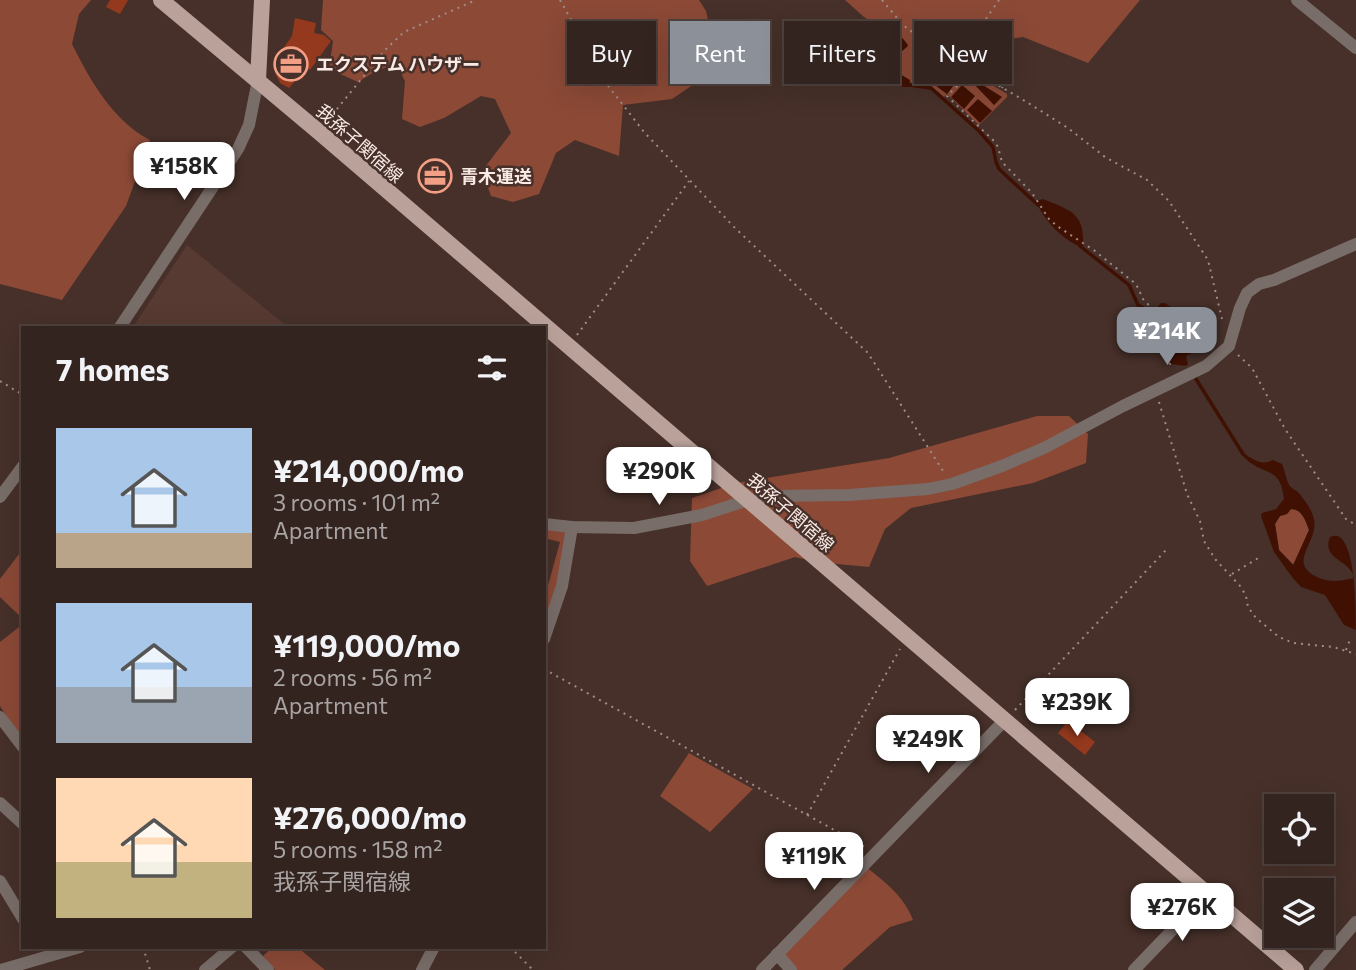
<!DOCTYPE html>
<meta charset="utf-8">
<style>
:root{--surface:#34241f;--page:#3f302c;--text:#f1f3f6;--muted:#a9a4a4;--line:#4e413d;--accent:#8c9099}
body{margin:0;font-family:Commissioner,"Noto Sans JP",sans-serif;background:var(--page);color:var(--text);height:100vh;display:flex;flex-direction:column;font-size:26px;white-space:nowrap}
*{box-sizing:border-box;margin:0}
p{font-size:23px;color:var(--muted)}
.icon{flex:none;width:38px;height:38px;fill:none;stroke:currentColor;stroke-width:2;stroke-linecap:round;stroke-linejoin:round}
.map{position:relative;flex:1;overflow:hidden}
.side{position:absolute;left:21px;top:326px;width:525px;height:623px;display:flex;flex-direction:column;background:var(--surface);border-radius:0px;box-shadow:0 7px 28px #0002,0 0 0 2px var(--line)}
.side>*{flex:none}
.banner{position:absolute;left:567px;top:21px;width:665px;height:63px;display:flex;gap:14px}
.buttons{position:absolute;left:1264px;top:794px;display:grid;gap:14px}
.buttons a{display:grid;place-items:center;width:70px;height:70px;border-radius:0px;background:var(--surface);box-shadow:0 7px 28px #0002,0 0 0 2px var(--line);font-size:35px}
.price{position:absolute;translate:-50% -60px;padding:0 16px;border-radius:14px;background:#fff;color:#222;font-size:23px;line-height:46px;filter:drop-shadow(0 2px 4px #0008)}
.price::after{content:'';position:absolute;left:50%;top:42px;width:21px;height:16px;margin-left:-10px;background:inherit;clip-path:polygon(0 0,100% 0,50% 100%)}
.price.selected{background:var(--accent);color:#fff}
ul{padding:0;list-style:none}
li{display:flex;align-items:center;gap:21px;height:175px;padding:0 35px}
li span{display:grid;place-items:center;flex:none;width:196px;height:140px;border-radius:0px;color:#555}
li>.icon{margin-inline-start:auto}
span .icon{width:84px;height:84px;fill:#fffc;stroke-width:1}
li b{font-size:30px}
h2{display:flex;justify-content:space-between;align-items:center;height:84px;padding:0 35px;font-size:30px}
.pill{padding:0 24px;border-radius:0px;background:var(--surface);box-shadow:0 7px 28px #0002,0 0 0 2px var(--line);font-size:24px;line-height:63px}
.pill.selected{background:var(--accent);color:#fff}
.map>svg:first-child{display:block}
.built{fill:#573a32}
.green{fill:#8b4936;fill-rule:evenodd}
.water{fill:#401103;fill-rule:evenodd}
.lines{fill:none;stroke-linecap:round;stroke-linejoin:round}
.stream{stroke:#401103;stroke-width:3.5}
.building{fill:#94391d}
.path{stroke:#a08d88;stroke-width:2;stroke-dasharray:2 5;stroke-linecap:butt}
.minor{stroke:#796d69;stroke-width:12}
.major{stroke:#baa29b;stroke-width:16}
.labels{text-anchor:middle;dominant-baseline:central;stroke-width:5;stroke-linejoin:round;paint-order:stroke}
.poi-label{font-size:18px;font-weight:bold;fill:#f9eae6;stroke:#463029;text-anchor:start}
.street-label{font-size:18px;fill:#f9eae6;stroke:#463029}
</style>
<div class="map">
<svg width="1356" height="970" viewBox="0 0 1356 970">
<rect width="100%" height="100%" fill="#463029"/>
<polygon class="built" points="187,245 288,327 133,327"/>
<g class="green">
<path d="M 0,0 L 91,0 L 79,14 L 72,44 C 90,80 113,121 150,140 L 126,206 L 62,300 L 0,284 Z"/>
<polygon points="323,0 699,0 706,11 716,53 703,78 672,99 623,105 619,156 575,140 556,153 539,194 513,202 491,196 482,171 511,133 495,99 481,96 444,118 420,127 402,119 405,81 397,66 379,69 358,82 329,69 333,41 321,30"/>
<path d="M 845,0 L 1140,0 L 1088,63 L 1023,37 L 978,43 L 939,53 L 1007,94 L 1007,97 L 979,125 L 947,94 L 944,97 L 930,85 L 913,85 C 902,69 891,78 885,52 L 891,48 L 899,53 L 908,44 L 864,17 ZM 935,56 L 962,74 L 947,94 L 932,82 ZM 973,79 L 1001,97 L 994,105 Z"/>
<polygon points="1037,416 1069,416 1088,434 1086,463 1033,483 911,508 885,529 869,567 816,562 795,557 707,586 690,561 692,498 736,483 889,458"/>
<path d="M 1291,509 C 1302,509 1306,521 1309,530 L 1294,565 L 1279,550 L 1275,524 L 1280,516 L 1287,514 Z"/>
<polygon points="544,526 567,529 559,582 544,631 544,600 560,542 544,538"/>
<polygon points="23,549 23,619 0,597 0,579"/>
<polygon points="23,624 23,741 0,706 0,642"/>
<polygon points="689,753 753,789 710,832 660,796"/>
<path d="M 866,867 C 885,882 904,896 913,920 L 890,927 L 842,970 L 796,970 L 783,956 Z"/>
<polygon points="273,947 297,947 325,970 275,970 263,956"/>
</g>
<g class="water">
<path d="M 878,31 C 891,29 902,34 908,46 L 901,52 L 891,48 L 885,52 L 892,70 L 910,80 L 909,87 C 895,88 890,79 884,68 C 876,56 870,57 871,39 Z"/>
<polygon points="935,56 962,74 947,94 932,83 920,78"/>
<polygon points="969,79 973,79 1002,97 994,105"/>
<polygon points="962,85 975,96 964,109 951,97"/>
<polygon points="978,99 992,111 980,123 967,110"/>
<path d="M 1043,199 C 1072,211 1085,213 1083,248 C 1064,241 1044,221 1036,201 Z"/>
<path d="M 1161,303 L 1165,303 L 1190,320 L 1200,318 L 1208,327 L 1210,333 L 1207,338 L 1201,341 L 1201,348 L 1186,356 L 1188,364 L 1186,366 L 1171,364 C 1158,343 1139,326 1161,303 Z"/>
<path d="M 1249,457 C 1259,463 1263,464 1273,460 L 1282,464 C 1285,471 1286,479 1289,485 C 1291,488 1295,490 1298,492 C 1304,499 1313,511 1314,520 C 1319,542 1286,562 1317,577 C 1329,583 1341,581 1354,578 C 1350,559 1321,560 1330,537 C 1356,524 1356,611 1356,630 L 1344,625 L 1325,595 L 1301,587 L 1292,577 L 1274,552 L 1261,516 L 1262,513 L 1276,509 L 1284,499 C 1280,466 1267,477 1247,460 ZM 1291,509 C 1302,509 1306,521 1309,530 L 1293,565 L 1279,550 L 1275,524 L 1280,516 L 1287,514 Z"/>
</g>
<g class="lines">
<g class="stream">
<polyline points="910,85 931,88 979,131 993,147 996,162 999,169 1038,205"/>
<polyline points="1080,246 1129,285 1138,305 1155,315"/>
<polyline points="1196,379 1243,454 1251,461"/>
</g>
</g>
<g class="building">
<polygon points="110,0 128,0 120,14 106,7"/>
<polygon points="295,18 316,23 314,33 324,35 331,41 310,70 307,68 302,79 298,77 289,88 280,83 275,72 279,66 276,63 282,55 280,53 292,36"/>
<polygon points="1068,721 1095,742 1085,755 1058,733"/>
</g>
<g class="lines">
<g class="path">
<polyline points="560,0 609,87 644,132 735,228 868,353 945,474"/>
<polyline points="882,0 903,25 956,65 969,68 1025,101 1068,128 1105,157 1147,180 1169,201 1208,260 1222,319"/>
<path d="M 999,0 C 990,14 971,33 985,49 C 992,58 1002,63 1009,72 L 1002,88"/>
<path d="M 972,71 L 947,96 L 994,141 L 998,147 L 1002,162 L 1032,193 L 1049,219 L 1057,226 L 1095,251 L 1136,284 L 1144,301 L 1150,306 L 1144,312 C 1146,328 1161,361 1175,367"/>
<polyline points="328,120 385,50 404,32 476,0"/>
<polyline points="577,335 689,181"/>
<polyline points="1238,355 1252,368 1285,429 1346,519 1356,525"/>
<polyline points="0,381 23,395"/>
<polyline points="1159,402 1187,494 1200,521 1204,541 1215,559 1241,587 1246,596 1248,607 1256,618 1279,637 1293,643 1333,647 1356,654"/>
<polyline points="1232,574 1260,557"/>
<polyline points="1346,650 1351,637"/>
<polyline points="544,669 865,847"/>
<polyline points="1015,710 1166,550"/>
<polyline points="807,815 900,649"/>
<polyline points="143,947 150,970"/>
<polyline points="510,947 533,970"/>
</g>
<g class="minor">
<polyline points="1297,0 1356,48"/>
<polyline points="120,327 238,149 249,125 258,80"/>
<polyline points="0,497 23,466"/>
<polyline points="544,524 572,527 634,528 702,515 748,500 772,496 849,495 928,489 952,484 1002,466 1044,448 1123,406 1206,366 1229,346 1240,308 1247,293 1259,284 1274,280 1356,244"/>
<polyline points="544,639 562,586 572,527"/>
<polyline points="0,717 23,747"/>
<polyline points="0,803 23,824"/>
<polyline points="0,881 23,919"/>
<polyline points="246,947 268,970"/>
<polyline points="777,954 791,970"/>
<polyline points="1,970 80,947"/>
<polyline points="205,970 232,947"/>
<polyline points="422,970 434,947"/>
<polyline points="762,970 1004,721"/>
<polyline points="1134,970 1207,894"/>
<polyline points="1315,970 1356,922"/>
</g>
<g class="major">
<polyline points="161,0 319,132 1296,970"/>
<polyline points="258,80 262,0"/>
</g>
</g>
<defs>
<symbol id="office-ring" viewBox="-11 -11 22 22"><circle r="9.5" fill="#463029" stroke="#f39f85" stroke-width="1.5"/><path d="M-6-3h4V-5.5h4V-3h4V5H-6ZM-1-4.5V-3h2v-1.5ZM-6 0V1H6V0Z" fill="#f39f85"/></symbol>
</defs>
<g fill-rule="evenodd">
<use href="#office-ring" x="272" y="45" width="38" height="38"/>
<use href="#office-ring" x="416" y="157" width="38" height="38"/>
</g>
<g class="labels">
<g class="poi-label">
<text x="316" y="64">エクステム ハウザー</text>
<text x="460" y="176">青木運送</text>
</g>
<g class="street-label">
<text transform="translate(360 143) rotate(41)">我孫子関宿線</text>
<text transform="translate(791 512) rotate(41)">我孫子関宿線</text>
</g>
</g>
</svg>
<div class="buttons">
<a><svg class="icon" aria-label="locate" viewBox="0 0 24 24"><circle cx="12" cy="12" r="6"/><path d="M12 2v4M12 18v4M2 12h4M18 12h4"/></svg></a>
<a><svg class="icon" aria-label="layers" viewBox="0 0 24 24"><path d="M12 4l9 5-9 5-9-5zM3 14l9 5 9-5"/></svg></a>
</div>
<b class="price" style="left:184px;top:202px">¥158K</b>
<b class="price selected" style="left:1167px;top:367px">¥214K</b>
<b class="price" style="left:659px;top:507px">¥290K</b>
<b class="price" style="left:1077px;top:738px">¥239K</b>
<b class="price" style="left:928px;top:775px">¥249K</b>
<b class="price" style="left:814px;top:892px">¥119K</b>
<b class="price" style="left:1182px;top:943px">¥276K</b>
<div class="banner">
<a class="pill">Buy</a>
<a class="pill selected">Rent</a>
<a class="pill">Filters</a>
<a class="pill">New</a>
</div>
<section class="side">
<h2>7 homes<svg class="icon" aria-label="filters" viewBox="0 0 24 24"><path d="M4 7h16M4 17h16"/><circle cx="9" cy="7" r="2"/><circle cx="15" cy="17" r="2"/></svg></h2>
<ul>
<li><span style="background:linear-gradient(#a9c7e8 75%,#b9a48a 0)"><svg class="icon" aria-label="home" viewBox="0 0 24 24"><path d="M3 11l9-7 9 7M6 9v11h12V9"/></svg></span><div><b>¥214,000/mo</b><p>3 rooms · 101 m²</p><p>Apartment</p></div></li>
<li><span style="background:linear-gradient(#a9c7e8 60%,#9aa5b1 0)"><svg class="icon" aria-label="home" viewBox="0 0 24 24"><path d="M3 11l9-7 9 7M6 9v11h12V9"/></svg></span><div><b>¥119,000/mo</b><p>2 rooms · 56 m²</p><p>Apartment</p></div></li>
<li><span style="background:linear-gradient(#ffd9b3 60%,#c2b280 0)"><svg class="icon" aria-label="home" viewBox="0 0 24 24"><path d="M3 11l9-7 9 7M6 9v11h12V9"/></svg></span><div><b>¥276,000/mo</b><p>5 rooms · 158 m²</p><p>我孫子関宿線</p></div></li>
</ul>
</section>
</div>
